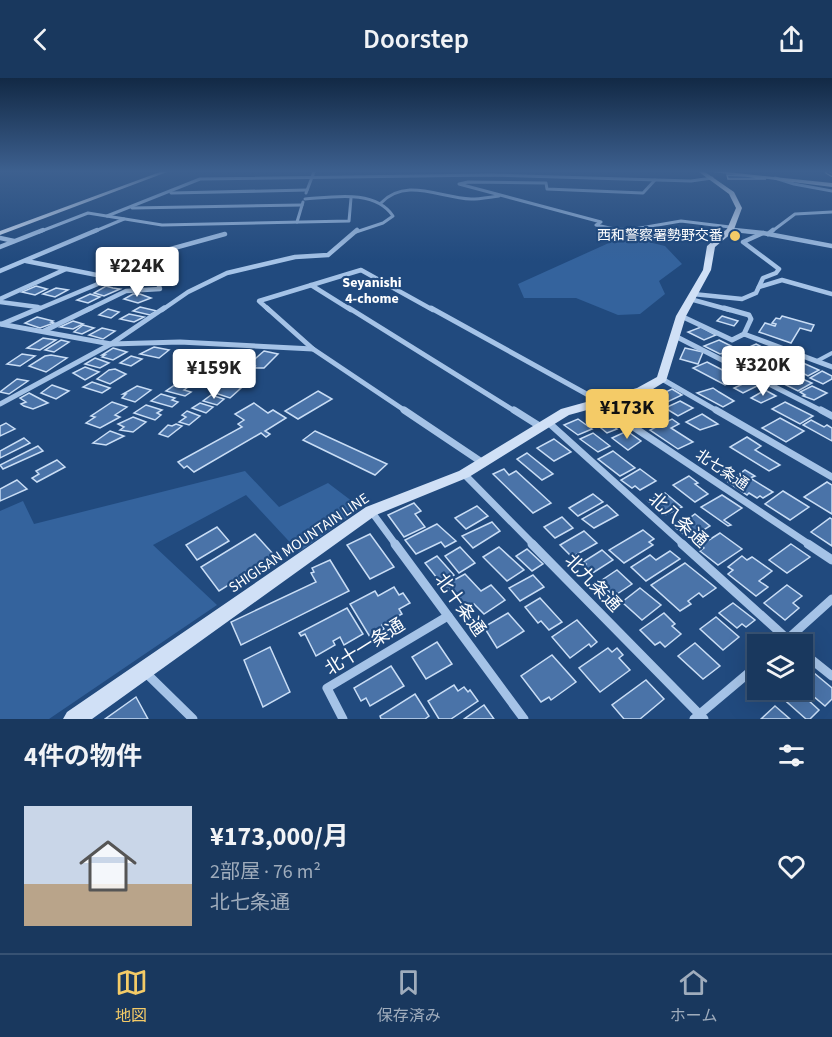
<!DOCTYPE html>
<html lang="ja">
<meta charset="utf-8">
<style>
:root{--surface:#19385e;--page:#223f64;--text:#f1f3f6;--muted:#9facbc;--line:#375273;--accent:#f4cb67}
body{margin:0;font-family:"Source Sans 3","Noto Sans JP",sans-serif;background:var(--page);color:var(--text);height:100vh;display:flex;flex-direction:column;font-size:22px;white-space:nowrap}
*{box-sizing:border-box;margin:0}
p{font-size:20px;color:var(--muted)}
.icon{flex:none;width:33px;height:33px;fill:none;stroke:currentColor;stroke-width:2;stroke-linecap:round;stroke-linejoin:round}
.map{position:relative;height:641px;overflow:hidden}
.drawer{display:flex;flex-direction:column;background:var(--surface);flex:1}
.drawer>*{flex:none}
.fabs{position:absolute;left:747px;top:556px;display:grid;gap:12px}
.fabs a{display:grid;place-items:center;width:66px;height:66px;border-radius:0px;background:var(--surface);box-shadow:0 6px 24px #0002,0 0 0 2px var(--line);font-size:30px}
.price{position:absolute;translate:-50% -51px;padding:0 14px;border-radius:6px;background:#fff;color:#222;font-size:20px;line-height:39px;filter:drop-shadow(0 2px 3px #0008)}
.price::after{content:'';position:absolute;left:50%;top:36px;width:18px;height:14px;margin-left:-9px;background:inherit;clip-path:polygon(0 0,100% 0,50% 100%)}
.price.active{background:var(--accent);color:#111}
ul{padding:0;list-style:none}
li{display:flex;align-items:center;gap:18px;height:150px;padding:0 24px}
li+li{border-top:2px solid var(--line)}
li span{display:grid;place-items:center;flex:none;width:168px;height:120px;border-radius:0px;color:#555}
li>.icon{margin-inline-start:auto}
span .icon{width:72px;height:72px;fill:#fffc;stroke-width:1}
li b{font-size:26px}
h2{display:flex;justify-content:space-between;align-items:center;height:72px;padding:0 24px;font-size:26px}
header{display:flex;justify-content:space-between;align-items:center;height:78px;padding:0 24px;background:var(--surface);font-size:27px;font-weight:600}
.menu{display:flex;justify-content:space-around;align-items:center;height:84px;border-top:2px solid var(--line);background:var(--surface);font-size:16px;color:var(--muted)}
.menu a{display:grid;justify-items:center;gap:3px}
.menu .active{color:var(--accent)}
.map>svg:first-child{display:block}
.green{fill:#34639d}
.building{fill:#4a73a8;stroke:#c9ddf5;stroke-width:1.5}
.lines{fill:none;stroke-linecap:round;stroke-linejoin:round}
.lane{stroke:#a5c3e7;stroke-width:4}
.street-far4{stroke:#a5c3e7;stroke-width:3}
.street-far3{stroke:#a5c3e7;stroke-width:4.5}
.street-far2{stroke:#a5c3e7;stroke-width:5}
.street-far1{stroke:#a5c3e7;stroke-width:7}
.street{stroke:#a5c3e7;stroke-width:9}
.secondary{fill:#d0e0f6;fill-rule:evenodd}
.rail-casing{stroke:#fff;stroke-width:4}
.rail{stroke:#214a7e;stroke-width:2;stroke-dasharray:7;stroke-linecap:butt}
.poi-dot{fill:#f4cb67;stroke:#214a7e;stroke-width:2}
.labels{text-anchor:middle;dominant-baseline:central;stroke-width:4.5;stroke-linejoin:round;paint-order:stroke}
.far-poi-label{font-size:14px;fill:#fff;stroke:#214a7e;text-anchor:end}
.far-neighbourhood-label{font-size:14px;font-weight:bold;fill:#fff;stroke:#214a7e}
.street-label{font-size:15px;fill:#fff;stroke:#214a7e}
.near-street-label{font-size:18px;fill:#fff;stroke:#214a7e}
</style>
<header><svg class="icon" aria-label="back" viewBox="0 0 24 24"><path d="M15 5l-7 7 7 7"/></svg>Doorstep<svg class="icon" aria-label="share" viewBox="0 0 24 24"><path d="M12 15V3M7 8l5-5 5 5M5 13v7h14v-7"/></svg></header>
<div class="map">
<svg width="832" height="641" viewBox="0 0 832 641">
<rect width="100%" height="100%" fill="#214a7e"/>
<g class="green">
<polygon points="640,162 665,168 682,186 659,203 665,216 640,236 618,237 576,220 524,220 518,206 611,164"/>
<polygon points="245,393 279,429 328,405 361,430 299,474 246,417 153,467 217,527 49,641 0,641 0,433 23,423 34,446"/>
</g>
<g class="building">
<polygon points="727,97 746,98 766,101 728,101"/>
<polygon points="36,208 47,211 35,217 22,214"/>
<polygon points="106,208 113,210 120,211 104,218 94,215"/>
<polygon points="56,210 68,212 55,219 43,216"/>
<polygon points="90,216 100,219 88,225 77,222"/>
<polygon points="133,216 140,216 151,220 138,225 124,221"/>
<polygon points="140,229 157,233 150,237 133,233"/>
<polygon points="108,231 119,234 111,240 99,237"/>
<polygon points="129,236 144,239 134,244 120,241"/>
<polygon points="722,238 738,243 734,248 717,243"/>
<polygon points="782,238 814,247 811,253 800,250 791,265 759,254 765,245 775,248 776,246 772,245 776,240 780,241"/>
<polygon points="37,239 53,243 51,244 54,245 40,250 25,245"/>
<polygon points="73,243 83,246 73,251 60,249"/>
<polygon points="83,247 94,250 82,256 74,254"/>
<polygon points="701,249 716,257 704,262 688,254"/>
<polygon points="102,250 115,253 103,261 89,257"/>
<polygon points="43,260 56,262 40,272 27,270"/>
<polygon points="61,262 69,264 54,274 45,272"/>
<polygon points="719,262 733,269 728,271 732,273 720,276 704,268"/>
<polygon points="756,266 770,273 761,277 747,270"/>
<polygon points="154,269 169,272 159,280 140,276"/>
<polygon points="113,270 127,274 113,282 102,279 105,277 102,277"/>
<polygon points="685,270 703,274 698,286 680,281"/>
<polygon points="264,273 278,276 264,290 252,290 255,288 249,286"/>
<polygon points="782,273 791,278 788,279 795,283 784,288 768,280"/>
<polygon points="22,276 35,278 20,288 7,286"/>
<polygon points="51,277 67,280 46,294 29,288 45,278"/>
<polygon points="131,278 142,281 131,288 120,285"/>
<polygon points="761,279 778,288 762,295 745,287"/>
<polygon points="95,280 109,285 100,290 85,286"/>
<polygon points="707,284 738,300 725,307 693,290"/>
<polygon points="203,285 217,289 208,296 194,292"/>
<polygon points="803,285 819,292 808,298 793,290"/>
<polygon points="85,289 99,294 85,302 73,295"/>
<polygon points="115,291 126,296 110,306 97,301 109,292"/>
<polygon points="822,293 832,298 832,301 823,306 810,300"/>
<polygon points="191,295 209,300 196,308 179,303"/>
<polygon points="237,296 254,301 246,308 228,303"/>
<polygon points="798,299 812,305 798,313 784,306"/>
<polygon points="17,301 28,303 9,316 0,314"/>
<polygon points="749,303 759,307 743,315 734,310"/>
<polygon points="92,304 110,310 102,315 83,309"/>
<polygon points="223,305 241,310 230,320 215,315 218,312 214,311"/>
<polygon points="176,306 188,309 184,312 191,314 185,318 166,313"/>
<polygon points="52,307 69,313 56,321 41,315"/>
<polygon points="137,308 151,312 135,324 122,320 126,316 123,316"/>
<polygon points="812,308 827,315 814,322 803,318 805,317 800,314"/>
<polygon points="713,310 719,314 734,323 723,329 697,315"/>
<polygon points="672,311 682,317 663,326 653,320"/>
<polygon points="765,312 776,318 761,325 751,320"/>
<polygon points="318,313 332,321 298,341 285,333"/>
<polygon points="29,315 48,325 33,331 24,328 21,326 26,324 20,320"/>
<polygon points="161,316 175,320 172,322 178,324 172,329 151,323"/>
<polygon points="211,317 224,321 217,327 203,323"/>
<polygon points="680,323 693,330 678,338 665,330"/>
<polygon points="112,324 127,329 115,337 120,339 100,350 86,345 95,339 91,338"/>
<polygon points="785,324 813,338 800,346 772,331"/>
<polygon points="200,325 213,329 206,335 192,330"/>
<polygon points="254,325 268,335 273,332 286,340 265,353 270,356 266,359 261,355 194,394 187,388 184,390 178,384 242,349 238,346 244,342 235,336"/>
<polygon points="146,327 162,332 157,335 161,337 155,342 134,335"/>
<polygon points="187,333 200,338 189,347 179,344 186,339 182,337"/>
<polygon points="596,336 617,351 607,355 589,340"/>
<polygon points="702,336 718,346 700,352 686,344"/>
<polygon points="133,339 146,344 133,354 120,352 124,349 118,346"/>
<polygon points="780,340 804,353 786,364 762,350"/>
<polygon points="578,341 592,351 578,357 564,347"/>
<polygon points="672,341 679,346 671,350 693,364 678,371 650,352"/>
<polygon points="811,342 824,349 827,347 832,350 832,363 803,347"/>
<polygon points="6,345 15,351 0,358 0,348"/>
<polygon points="176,346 182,348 168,359 159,356 168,347 172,348"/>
<polygon points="110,353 124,358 106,367 93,365"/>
<polygon points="315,353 387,386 375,397 303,362"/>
<polygon points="627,353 641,363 628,372 612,360"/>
<polygon points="593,355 610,368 598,374 580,361"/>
<polygon points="747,359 761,368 755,372 780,387 769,393 730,369"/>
<polygon points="24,360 30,365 0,380 0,373"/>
<polygon points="554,361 571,374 554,383 537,370"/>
<polygon points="38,368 43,373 3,391 0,387"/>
<polygon points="613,373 635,390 620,398 598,381"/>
<polygon points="527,375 553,396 542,402 517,381"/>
<polygon points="57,382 65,389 37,404 32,400 39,396 36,393"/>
<polygon points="504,391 509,397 516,393 551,425 533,435 493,396"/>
<polygon points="640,391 656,403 640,412 635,408 632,410 621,402"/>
<polygon points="745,392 755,398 750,400 773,414 763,420 760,418 757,420 749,415 747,417 728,404"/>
<polygon points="689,398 698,405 695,406 708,416 695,424 673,407"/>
<polygon points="17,402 27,411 0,423 0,411"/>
<polygon points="827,404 832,407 832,436 804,419"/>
<polygon points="783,413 809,429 790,442 765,426"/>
<polygon points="665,415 682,429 665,437 648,423"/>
<polygon points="593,416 603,424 578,438 569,430"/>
<polygon points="722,417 742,430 724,442 731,447 728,448 701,429"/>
<polygon points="414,425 421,433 415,436 425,449 404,459 388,437"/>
<polygon points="607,427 618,437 594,450 582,441"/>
<polygon points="477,428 488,438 466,451 455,440"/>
<polygon points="695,436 710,448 697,456 702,460 695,465 676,450"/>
<polygon points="562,439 573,450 555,460 544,449"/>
<polygon points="830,440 832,441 832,468 811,454"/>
<polygon points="492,444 500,453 473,470 462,458"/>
<polygon points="437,446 456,463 445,469 441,464 416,476 405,462"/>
<polygon points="217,449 229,463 197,482 186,467"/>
<polygon points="643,452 654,461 649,464 653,467 624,485 609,472"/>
<polygon points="584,453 597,465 572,479 560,467"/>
<polygon points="720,455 742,471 718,487 700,473 704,470 701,467"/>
<polygon points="255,456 275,478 219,513 201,489"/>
<polygon points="370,456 394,489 370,501 347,467"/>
<polygon points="791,466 810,479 787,495 769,482"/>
<polygon points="460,469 475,485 459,495 445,478"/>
<polygon points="499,469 524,492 507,503 483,479"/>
<polygon points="527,471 543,486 532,493 516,478"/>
<polygon points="602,472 613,482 591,496 582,488 586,486 583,484"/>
<polygon points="670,473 680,481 646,503 631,489 650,477 656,482"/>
<polygon points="437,478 454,497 441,505 425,485"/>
<polygon points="742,478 747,482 752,479 772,493 759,503 768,509 756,518 728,496 733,492 728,489"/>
<polygon points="330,482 349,513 241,567 231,544 316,504 311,495 314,494 312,490"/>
<polygon points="685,485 716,510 703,519 699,515 688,523 691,526 680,533 651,507"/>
<polygon points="617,492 632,506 614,518 599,504"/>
<polygon points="465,496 481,513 491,507 505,522 484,536 474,526 466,531 445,507"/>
<polygon points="533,497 544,509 520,523 509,510"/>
<polygon points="787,507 802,518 793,525 799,530 785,542 764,525"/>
<polygon points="394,509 399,517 403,515 410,525 399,531 402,536 382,547 384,551 370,559 350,526 375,513 378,518"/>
<polygon points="640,510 661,527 642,542 622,524"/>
<polygon points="540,520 562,544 549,552 541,543 538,545 525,529"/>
<polygon points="733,525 755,542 746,549 742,546 737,550 719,535"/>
<polygon points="347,530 363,556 344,567 340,559 333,563 335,567 316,578 305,556 301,558 299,555"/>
<polygon points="508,535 524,553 497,570 484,549"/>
<polygon points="664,535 675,546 672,548 681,556 665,569 660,564 655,567 640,552"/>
<polygon points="716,539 739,559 723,572 700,551"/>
<polygon points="577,542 597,564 591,569 589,566 570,580 552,559"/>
<polygon points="437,564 452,586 426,601 412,579"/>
<polygon points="695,565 720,588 703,601 678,578"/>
<polygon points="270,569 290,614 263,629 244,582"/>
<polygon points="608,570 612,574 617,570 623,577 619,580 630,592 600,614 579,590"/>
<polygon points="552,577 576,604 551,622 549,619 541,624 521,598"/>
<polygon points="391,588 404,608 370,628 366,620 361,623 354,610"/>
<polygon points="808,590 832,610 832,621 825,628 806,612 809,610 802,604 802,595"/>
<polygon points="646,602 664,621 640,641 624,641 612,627"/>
<polygon points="454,607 458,613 464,609 468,614 470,612 478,623 451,641 439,641 428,623"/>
<polygon points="786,612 797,612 819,632 810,641 806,641 779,617"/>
<polygon points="415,616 429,638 425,641 381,641 380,638"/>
<polygon points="136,619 148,641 105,641"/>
<polygon points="484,627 494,641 464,641"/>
<polygon points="775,628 790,641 761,641"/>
</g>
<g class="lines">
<polyline class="lane" points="817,283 832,275"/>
<g class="street-far4">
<polyline points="775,100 794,106 832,113"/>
<polyline points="655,102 643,115 547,111 546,105 468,104 459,106 601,144 596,147 623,153 681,143 730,149"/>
<polyline points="171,115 307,112"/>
<polyline points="306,115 314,94"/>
<path d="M 305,121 C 333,119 375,111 393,138 L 383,145 L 356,154"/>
<path d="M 381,125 C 406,99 440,120 471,121 C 480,121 490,119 499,118"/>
<polyline points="132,130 302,127"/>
<polyline points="107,138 200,101 490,97 691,103 712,100"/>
<polyline points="297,144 303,124"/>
<polyline points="730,152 751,154"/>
<polyline points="39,154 88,135 162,147 349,143 351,120"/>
<polyline points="93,154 124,141"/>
<polyline points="771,154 795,136 832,134"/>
</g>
<g class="street-far3">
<polyline points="620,152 627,152"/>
<polyline points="734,152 763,155 832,168"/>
<polyline points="768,156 773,152"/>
<polyline points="0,160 14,163"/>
<polyline points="0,169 43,152"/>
<polyline points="26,183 112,200 36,232"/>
<polyline points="0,193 97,152"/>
<polyline points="311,207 351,232"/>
<polyline points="759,209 782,202 832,216"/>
<polyline points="693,216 742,221 756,215 763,200 776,195 779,191 743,164 763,155"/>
<polyline points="0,221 66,191"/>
<polyline points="690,221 730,232"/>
<polyline points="0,224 38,229"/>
<polyline points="87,232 126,213 160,211 149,177 225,156"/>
<polyline points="162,232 188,214 227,195 295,179 328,177 357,152"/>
<polyline points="269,232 259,223 361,192 433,232"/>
</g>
<g class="street-far2">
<polyline points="267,230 313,271 407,334"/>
<polyline points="349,230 516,334"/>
<polyline points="431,230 592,319 611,334"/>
<polyline points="681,238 732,262 744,256 751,241 749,237 724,230"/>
<polyline points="0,246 111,266 180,264 313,271"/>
<polyline points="2,246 40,230"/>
<polyline points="44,253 91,230"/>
<polyline points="744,256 832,289"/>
<polyline points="675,258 824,334"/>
<polyline points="662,301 719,334"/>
<polyline points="0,326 111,266 164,230"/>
</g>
<g class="street-far1">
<polyline points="404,332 483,385"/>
<polyline points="514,332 541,349"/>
<polyline points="608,332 810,467"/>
<polyline points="716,332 832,399"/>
<polyline points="821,332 832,338"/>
<polyline points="549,345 684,467"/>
<polyline points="464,396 534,467"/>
<polyline points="371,433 396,467"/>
</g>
<g class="street">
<polyline points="395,466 524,641"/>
<polyline points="532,466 704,641"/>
<polyline points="682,466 794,567"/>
<polyline points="808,466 832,482"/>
<polyline points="781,567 832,521"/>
<polyline points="802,574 832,598"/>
<polyline points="146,595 193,641"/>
<polyline points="343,641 327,610 448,538"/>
<polyline points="694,641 758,587"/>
</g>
<g class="secondary">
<polygon points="160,94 167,94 0,157 0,153"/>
<polygon points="699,94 705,94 734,114 742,130 733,154 715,169 711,192 686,238 666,303 645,316 569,337 469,399 376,437 92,641 63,641 67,634 366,429 459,393 561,331 637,310 657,299 676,238 703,192 707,168 727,151 736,130 729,116"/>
<polygon points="713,94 727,94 832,105 832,109"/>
</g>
<defs>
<polyline id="rail" points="827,94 832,97"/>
</defs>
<use href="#rail" class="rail-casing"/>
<use href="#rail" class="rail"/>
</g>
<linearGradient id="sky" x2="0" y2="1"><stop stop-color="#122945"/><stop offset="0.51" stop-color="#3d608f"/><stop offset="1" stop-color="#3d608f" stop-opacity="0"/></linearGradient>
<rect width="832" height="183" fill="url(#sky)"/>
<circle class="poi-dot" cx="735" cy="158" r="6"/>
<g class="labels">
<g class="far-poi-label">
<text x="723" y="158">西和警察署勢野交番</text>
</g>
<g class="far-neighbourhood-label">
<text x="372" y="205">Seyanishi<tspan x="372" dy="16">4-chome</tspan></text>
</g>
<g class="street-label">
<text transform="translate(722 392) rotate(34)">北七条通</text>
<text transform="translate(299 465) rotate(-34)">SHIGISAN MOUNTAIN LINE</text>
</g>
<g class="near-street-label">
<text transform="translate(678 442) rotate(42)">北八条通</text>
<text transform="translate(593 505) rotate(46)">北九条通</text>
<text transform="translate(460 527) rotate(54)">北十条通</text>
<text transform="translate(365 569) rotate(-32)">北十一条通</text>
</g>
</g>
</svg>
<div class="fabs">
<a><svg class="icon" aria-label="layers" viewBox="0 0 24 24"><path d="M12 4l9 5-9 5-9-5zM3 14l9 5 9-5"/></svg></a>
</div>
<b class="price" style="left:137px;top:220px">¥224K</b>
<b class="price" style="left:763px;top:319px">¥320K</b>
<b class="price" style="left:214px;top:322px">¥159K</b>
<b class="price active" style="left:627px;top:362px">¥173K</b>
</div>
<section class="drawer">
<h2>4件の物件<svg class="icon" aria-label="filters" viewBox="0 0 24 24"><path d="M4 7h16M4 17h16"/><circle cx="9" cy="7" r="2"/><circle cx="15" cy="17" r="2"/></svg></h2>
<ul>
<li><span style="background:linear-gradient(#c9d6e8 65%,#b9a48a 0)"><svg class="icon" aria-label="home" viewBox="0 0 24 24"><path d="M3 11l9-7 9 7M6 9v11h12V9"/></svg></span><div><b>¥173,000/月</b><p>2部屋 · 76 m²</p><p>北七条通</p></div><svg class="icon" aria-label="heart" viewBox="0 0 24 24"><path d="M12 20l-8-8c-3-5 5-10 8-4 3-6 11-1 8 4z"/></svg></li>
</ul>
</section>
<nav class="menu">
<a class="active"><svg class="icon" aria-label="map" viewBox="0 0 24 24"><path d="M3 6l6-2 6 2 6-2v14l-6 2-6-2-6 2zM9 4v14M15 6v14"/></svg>地図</a>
<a><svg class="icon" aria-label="saved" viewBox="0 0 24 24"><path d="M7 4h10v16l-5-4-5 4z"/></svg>保存済み</a>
<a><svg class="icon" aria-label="home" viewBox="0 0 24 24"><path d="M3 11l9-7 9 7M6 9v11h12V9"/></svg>ホーム</a>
</nav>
